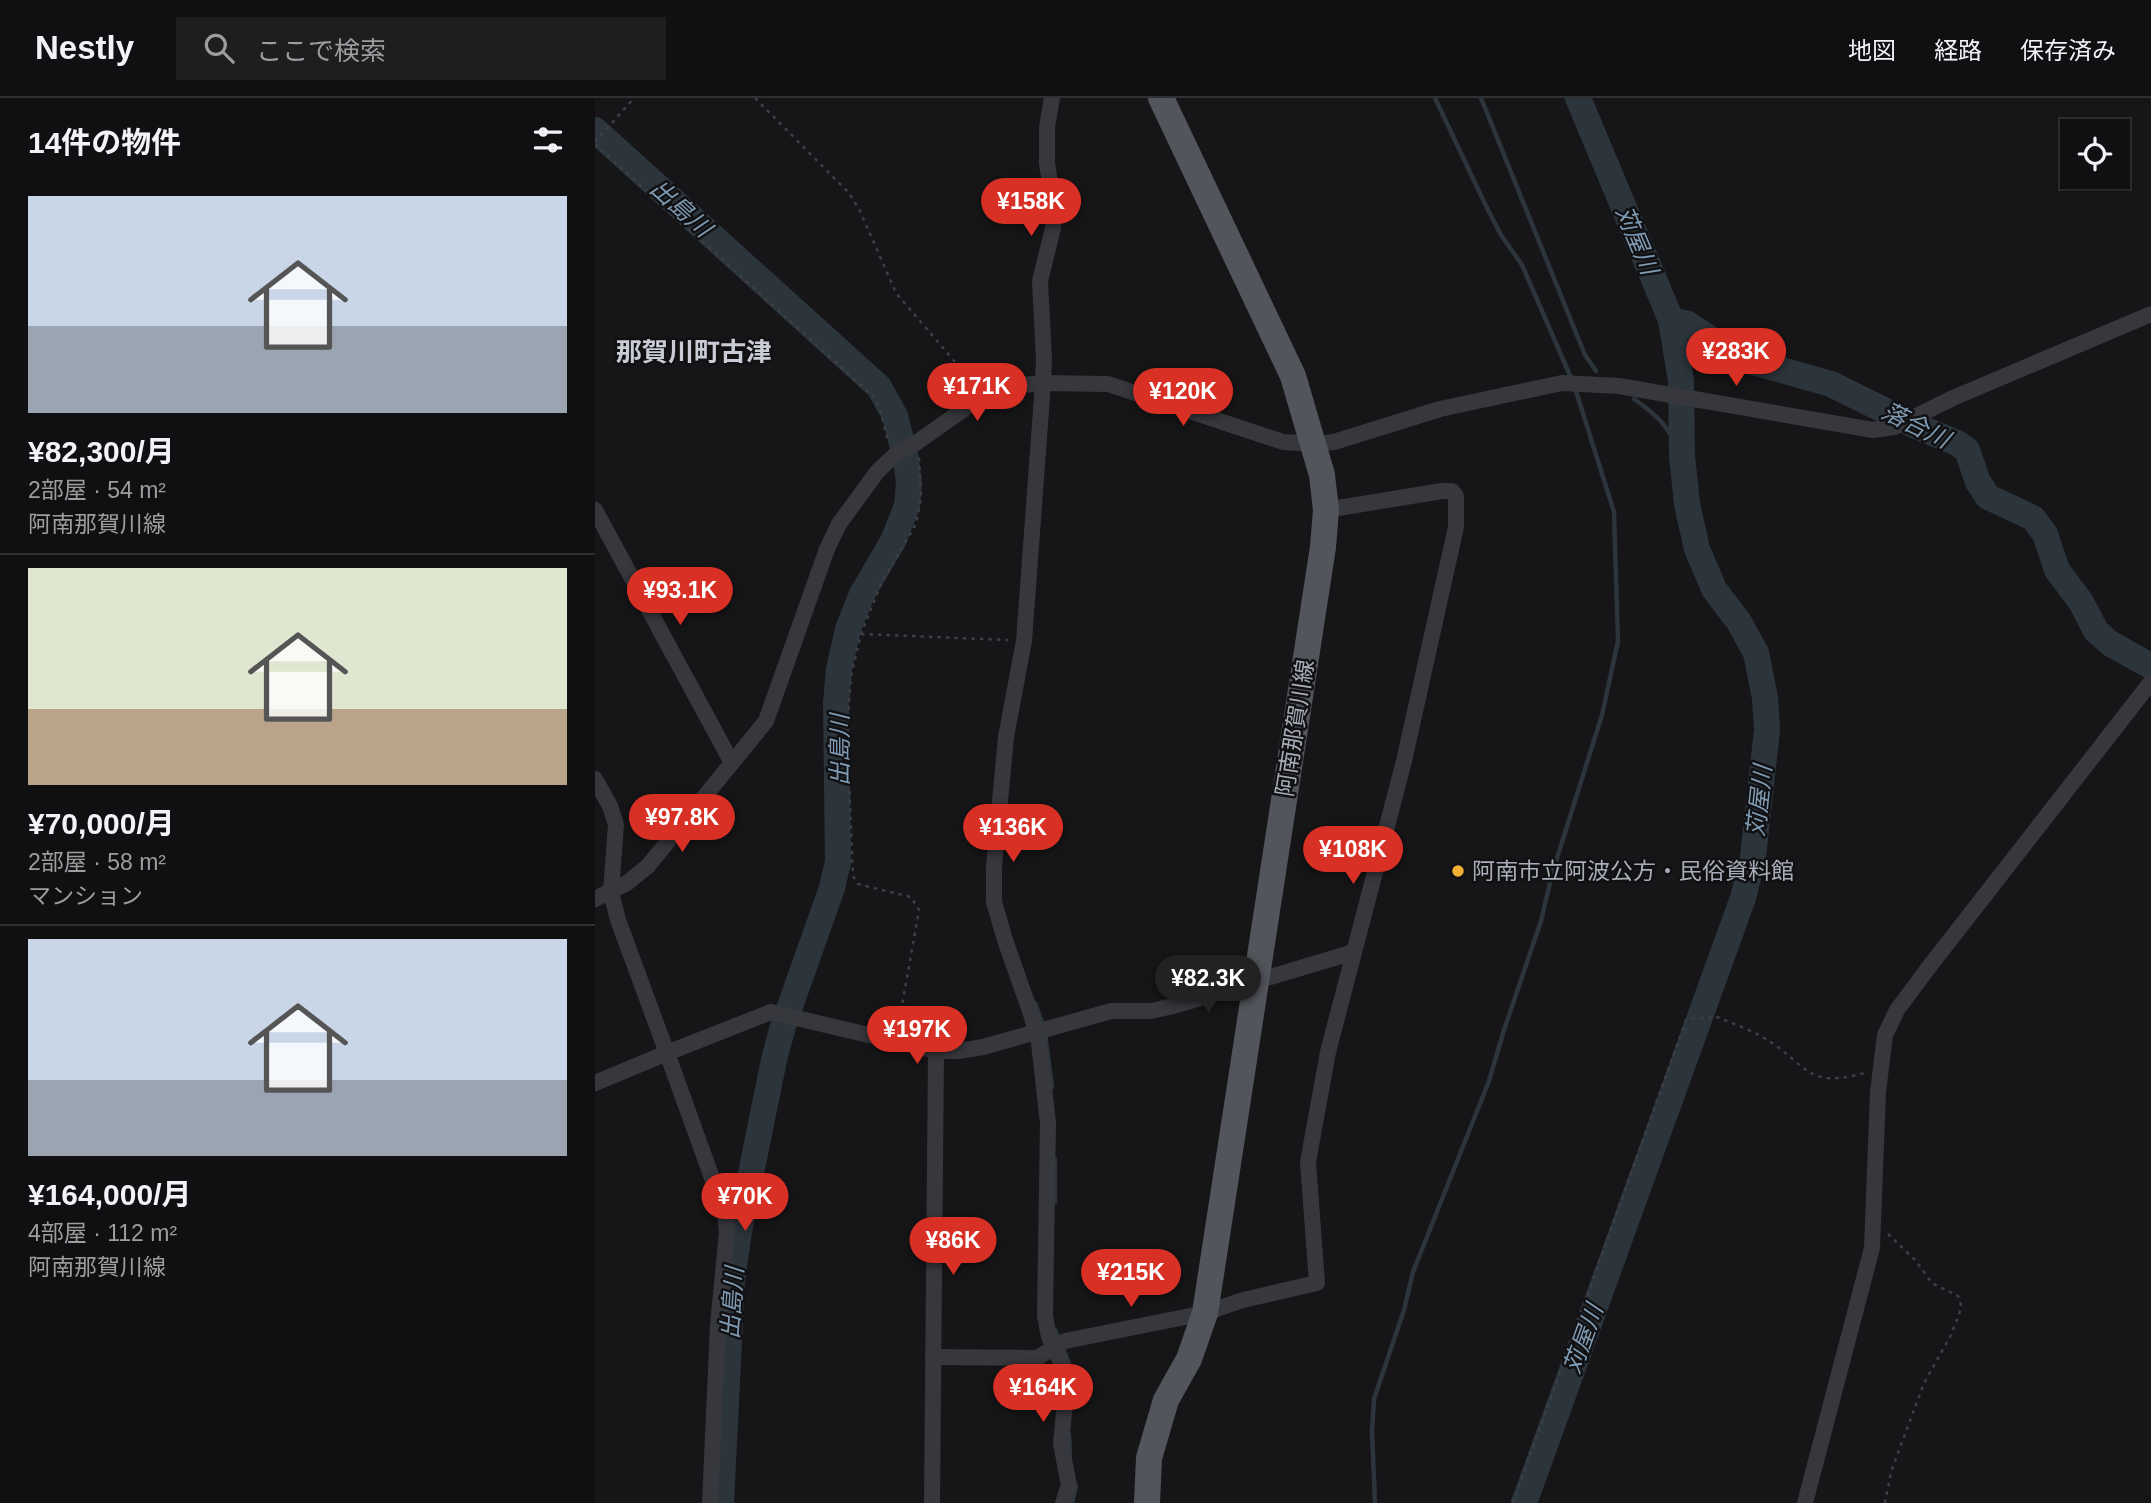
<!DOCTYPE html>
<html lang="ja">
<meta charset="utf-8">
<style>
:root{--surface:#101012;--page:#1e1e20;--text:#f1f3f6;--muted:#9c9d9f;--line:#303032;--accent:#d93025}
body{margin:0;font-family:Arial,"Noto Sans JP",sans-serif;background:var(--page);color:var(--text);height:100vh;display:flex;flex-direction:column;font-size:26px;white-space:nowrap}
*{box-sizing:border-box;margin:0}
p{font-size:23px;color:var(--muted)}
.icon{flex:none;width:38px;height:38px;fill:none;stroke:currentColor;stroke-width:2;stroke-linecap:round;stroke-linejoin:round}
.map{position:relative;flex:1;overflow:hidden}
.sheet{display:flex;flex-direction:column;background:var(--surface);width:595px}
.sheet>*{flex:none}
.fabs{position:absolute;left:1465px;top:21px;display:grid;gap:14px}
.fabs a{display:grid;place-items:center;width:70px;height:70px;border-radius:0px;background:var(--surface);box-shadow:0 2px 5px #0004,0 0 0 2px var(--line);font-size:35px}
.price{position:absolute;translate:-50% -60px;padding:0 16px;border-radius:24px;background:var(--accent);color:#fff;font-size:23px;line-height:46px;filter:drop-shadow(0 2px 4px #0008)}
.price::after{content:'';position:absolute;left:50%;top:42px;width:21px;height:16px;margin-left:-10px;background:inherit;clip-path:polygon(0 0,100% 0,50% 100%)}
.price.active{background:#222;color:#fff}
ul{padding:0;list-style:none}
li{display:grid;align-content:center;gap:14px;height:371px;padding:0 28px}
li+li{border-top:2px solid var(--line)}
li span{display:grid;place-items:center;height:217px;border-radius:0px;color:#555}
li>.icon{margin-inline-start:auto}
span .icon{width:126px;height:126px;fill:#fffc;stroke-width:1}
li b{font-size:30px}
h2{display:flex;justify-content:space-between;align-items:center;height:84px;padding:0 28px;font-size:30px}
header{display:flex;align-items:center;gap:42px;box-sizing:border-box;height:98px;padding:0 35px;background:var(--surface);border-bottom:2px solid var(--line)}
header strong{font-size:33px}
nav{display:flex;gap:38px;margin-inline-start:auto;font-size:24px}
.search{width:490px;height:63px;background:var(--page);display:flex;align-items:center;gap:18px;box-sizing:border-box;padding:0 24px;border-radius:0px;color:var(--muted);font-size:26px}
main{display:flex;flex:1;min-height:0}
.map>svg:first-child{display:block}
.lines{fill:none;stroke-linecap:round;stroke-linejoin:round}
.stream{stroke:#2c353c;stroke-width:4.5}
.river{stroke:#2c353c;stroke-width:26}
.path{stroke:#3d3f44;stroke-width:2.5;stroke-dasharray:3.5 5;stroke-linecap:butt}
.street{stroke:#37383d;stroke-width:16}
.primary{stroke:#53555c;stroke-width:26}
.poi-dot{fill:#f2b134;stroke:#111113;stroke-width:2.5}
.labels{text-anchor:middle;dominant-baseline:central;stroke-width:5;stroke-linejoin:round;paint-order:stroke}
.street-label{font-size:23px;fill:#a8adb8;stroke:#111113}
.poi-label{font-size:23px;fill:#a8adb8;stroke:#111113;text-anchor:start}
.water-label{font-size:24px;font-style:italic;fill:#7f9bb3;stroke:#111113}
.quarter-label{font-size:26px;font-weight:bold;fill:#c9ccd4;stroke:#111113}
</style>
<header>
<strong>Nestly</strong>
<div class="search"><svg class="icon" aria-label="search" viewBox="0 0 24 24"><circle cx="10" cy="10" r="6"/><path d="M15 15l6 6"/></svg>ここで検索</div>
<nav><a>地図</a><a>経路</a><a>保存済み</a></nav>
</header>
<main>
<section class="sheet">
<h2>14件の物件<svg class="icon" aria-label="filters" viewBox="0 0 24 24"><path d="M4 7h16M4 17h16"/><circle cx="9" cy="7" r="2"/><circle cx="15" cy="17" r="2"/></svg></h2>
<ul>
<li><span style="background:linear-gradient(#c9d6e8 60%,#9aa5b1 0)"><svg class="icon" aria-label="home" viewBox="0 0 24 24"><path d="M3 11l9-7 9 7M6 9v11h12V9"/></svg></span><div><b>¥82,300/月</b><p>2部屋 · 54 m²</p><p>阿南那賀川線</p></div></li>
<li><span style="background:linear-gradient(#dfe7d0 65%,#b9a48a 0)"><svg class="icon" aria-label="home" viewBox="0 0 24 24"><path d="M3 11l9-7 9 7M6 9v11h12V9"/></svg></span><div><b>¥70,000/月</b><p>2部屋 · 58 m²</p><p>マンション</p></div></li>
<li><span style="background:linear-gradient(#c9d6e8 65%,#9aa5b1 0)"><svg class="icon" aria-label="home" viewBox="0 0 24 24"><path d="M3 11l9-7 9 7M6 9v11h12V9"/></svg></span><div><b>¥164,000/月</b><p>4部屋 · 112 m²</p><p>阿南那賀川線</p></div></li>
</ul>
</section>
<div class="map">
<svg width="1556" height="1405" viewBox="0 0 1556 1405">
<rect width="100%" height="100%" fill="#161618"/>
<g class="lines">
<g class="stream">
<polyline points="840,0 890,106 906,137 927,167 977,282"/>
<polyline points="886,0 990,257 1001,273"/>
<path d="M 1039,301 C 1065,319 1074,330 1087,358"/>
<polyline points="440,905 448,927"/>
<polyline points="450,935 457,989"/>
<polyline points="460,1104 460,1061"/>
<polyline points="460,1232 474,1265"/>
<polyline points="474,1336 475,1356"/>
<polyline points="477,1405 481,1388"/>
<polyline points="780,1405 777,1333 779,1301 809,1212 818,1174 894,983 909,932 946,823 957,776 1007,617 1023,543 1019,414 980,290"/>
</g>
<g class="river">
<polyline points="0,32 284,289 300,318 311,361 314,385 312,408 298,443 267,496 253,531 244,571 241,605 243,764 237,790 188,928 179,962 144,1134 137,1182 126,1405"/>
<polyline points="1076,222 1093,226 1144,260 1236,286 1321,328 1362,345 1372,352 1383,384 1393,399 1438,420 1450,436 1462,472 1486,504 1501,533 1516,546 1556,568"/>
<polyline points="929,1405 1148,800 1158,759 1172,632 1170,600 1161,555 1144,524 1119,491 1102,451 1092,406 1087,358 1086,283 1076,222 983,0"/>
</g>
<g class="path">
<polyline points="160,0 254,95 265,113 301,195 379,286"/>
<polyline points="0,44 39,0"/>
<polyline points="0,46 278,298 285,311 293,344"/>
<polyline points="266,536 413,542"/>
<polyline points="303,930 324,812 316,799 263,786 258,778 252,634 256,578 266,536 286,486 321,426 326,400 324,359"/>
<path d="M 918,1405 L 1091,922 C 1102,918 1109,923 1120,918 C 1136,925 1154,931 1169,940 C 1212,965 1210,992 1269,975"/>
<polyline points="1290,1405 1296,1374 1329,1285 1355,1239 1364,1217 1366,1207 1363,1198 1337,1185 1320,1162 1292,1135"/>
</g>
<g class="street">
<polyline points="457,0 452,29 452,65 459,113 458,130 445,183 449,261 448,285 429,543 411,639 399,768 399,804 410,842 436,916 444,945 453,1025 450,1218 454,1239 467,1266 472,1283 466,1346 474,1387 468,1405"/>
<polyline points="0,412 137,665"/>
<polyline points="0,681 15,708 21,726 16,794 23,822 72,955 0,985"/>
<polyline points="0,801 32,785 53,768 171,623 232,451 244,426 282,374 304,353 321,345 389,297 417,288 448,285 513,286 688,344 720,346 739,344 845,311 967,285 1024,288 1278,332 1299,329 1358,300 1556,216"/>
<polyline points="338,1259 442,1260 470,1243 610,1215 648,1202 722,1185 713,1064 733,954 809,663 861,429 861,398 857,393 847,393 731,412"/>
<polyline points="115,1405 123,1227 132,1134 130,1116 72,955 176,914 341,953 363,953 388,949 516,913 556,913 578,908 759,854"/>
<polyline points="337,1405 341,953"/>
<polyline points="1210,1405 1277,1150 1283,994 1290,937 1302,912 1334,869 1556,584"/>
</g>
<polyline class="primary" points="552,1405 554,1360 571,1302 594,1261 610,1215 728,449 731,412 727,377 698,278 566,0"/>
</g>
<circle class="poi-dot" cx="863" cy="773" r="7"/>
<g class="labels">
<g class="street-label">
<text transform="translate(700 630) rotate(-81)">阿南那賀川線</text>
</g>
<g class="poi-label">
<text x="877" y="773">阿南市立阿波公方・民俗資料館</text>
</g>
<g class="water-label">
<text transform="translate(86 110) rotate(42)">出島川</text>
<text transform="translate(1042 142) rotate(67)">苅屋川</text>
<text transform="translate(1321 327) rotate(26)">落合川</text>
<text transform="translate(244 652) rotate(-90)">出島川</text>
<text transform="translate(1164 703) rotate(-84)">苅屋川</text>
<text transform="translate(137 1205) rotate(-86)">出島川</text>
<text transform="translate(988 1241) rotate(-70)">苅屋川</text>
</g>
<g class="quarter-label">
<text x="99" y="254">那賀川町古津</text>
</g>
</g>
</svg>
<div class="fabs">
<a><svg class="icon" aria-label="locate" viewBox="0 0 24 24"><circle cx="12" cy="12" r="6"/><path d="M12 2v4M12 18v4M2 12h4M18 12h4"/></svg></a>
</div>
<b class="price" style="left:436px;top:140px">¥158K</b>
<b class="price" style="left:1141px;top:290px">¥283K</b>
<b class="price" style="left:382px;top:325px">¥171K</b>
<b class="price" style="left:588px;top:330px">¥120K</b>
<b class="price" style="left:85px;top:529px">¥93.1K</b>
<b class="price" style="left:87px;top:756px">¥97.8K</b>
<b class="price" style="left:418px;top:766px">¥136K</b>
<b class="price" style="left:758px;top:788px">¥108K</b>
<b class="price active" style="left:613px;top:917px">¥82.3K</b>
<b class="price" style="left:322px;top:968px">¥197K</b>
<b class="price" style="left:150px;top:1135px">¥70K</b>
<b class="price" style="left:358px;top:1179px">¥86K</b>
<b class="price" style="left:536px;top:1211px">¥215K</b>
<b class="price" style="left:448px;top:1326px">¥164K</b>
</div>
</main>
